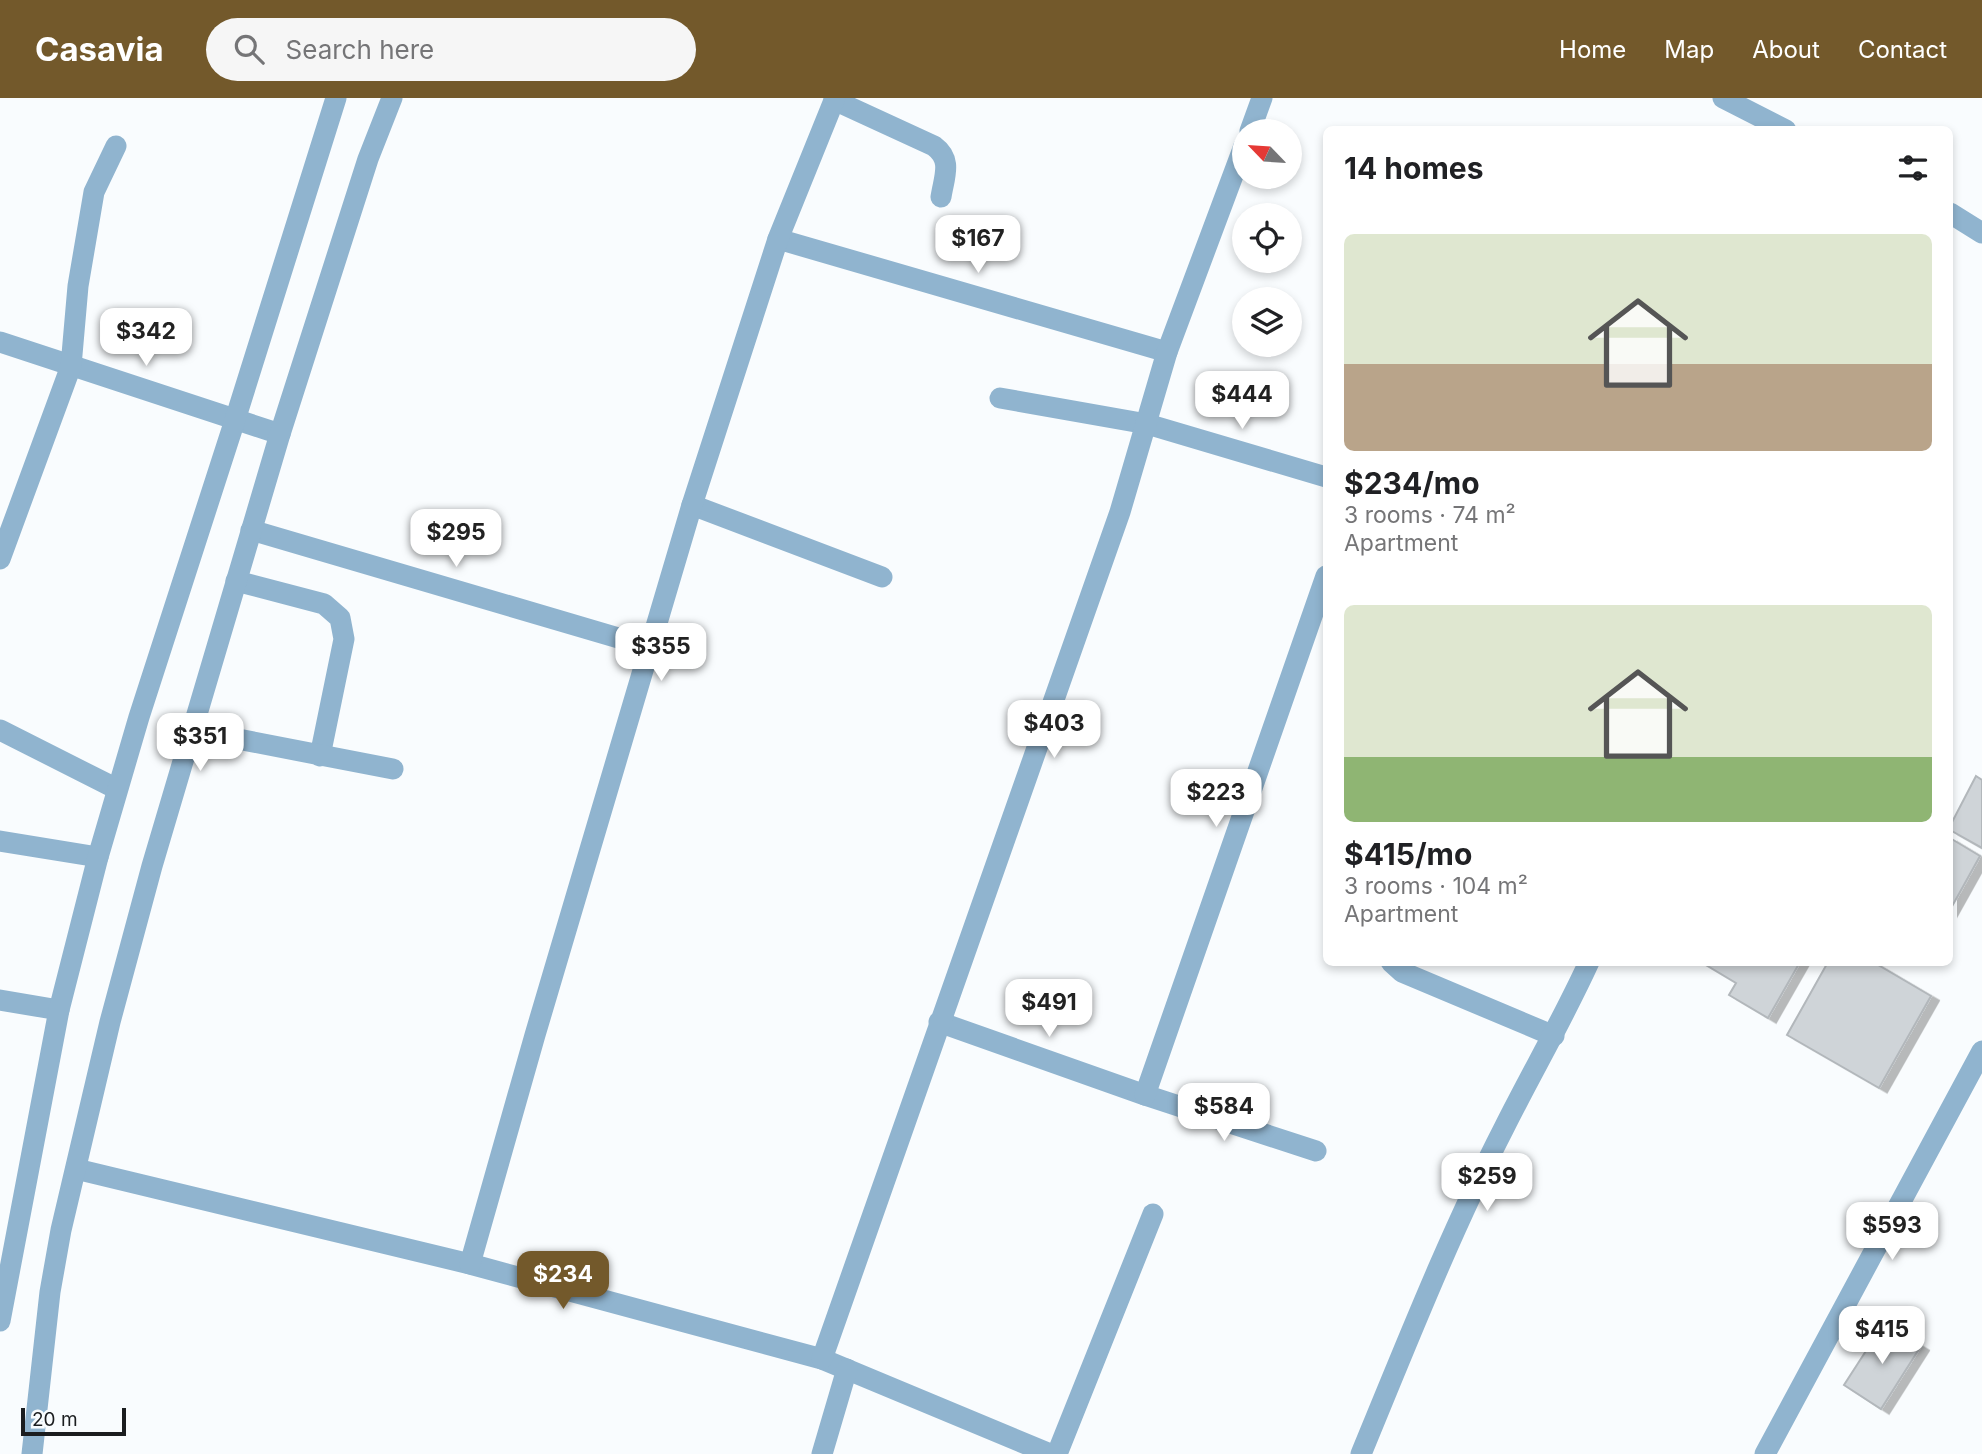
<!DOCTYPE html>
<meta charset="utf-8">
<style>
:root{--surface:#fff;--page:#f6f6f6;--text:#202124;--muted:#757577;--accent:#73592b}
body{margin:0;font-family:Inter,sans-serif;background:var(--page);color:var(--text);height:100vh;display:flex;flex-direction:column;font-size:26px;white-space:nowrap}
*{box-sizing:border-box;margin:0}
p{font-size:23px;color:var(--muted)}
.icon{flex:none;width:38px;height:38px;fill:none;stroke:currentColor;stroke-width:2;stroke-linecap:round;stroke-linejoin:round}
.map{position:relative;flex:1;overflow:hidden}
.side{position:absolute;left:1323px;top:28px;width:630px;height:840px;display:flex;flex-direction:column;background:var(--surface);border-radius:10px;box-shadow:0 4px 10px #0003}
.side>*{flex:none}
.needle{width:46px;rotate:295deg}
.tools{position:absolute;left:1232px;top:21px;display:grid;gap:14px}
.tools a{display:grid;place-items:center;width:70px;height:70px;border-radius:50%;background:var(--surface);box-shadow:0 4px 10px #0003;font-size:35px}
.scale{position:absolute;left:21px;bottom:18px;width:105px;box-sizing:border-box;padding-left:7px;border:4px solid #1b1d1f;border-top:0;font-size:19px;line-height:24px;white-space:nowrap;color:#1b1d1f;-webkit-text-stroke:5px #f9fcfe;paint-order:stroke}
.price{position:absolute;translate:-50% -60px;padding:0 16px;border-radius:14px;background:#fff;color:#222;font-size:23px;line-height:46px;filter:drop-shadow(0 2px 4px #0008)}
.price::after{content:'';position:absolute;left:50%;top:42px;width:21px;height:16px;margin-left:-10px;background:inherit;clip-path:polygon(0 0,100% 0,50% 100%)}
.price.on{background:var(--accent);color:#fff}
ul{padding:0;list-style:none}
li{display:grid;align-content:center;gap:14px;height:371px;padding:0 21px}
li span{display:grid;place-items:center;height:217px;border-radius:10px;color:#555}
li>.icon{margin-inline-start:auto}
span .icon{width:126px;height:126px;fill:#fffc;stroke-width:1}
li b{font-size:30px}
h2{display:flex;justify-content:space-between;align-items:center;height:84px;padding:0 21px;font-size:30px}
header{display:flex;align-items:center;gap:42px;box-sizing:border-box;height:98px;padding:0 35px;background:var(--accent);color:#fff}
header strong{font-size:33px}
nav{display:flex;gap:38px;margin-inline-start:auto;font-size:24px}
.search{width:490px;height:63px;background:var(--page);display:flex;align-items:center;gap:18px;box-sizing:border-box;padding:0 24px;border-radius:38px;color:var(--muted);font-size:26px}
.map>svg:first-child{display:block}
.building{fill:#cfd4d8;stroke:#b2b7bb;stroke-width:2;filter:url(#shadow)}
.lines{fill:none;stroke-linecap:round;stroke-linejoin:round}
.minor{stroke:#90b4cf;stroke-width:21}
</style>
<header>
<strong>Casavia</strong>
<div class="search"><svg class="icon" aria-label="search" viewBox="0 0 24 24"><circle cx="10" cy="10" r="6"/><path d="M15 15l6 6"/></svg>Search here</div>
<nav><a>Home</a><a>Map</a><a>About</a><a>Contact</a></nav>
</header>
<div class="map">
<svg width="1982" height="1356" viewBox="0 0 1982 1356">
<defs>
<filter id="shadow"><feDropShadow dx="8" dy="4.5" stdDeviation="0" flood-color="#0004"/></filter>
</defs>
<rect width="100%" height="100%" fill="#f9fcfe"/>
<g class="building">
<polygon points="1976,678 1982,682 1982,750 1950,732 1950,728"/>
<polygon points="1950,740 1980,758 1950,812"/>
<polygon points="1701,864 1800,864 1768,920 1729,897 1736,885"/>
<polygon points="1828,864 1873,864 1931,898 1879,990 1787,937"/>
<polygon points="1884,1225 1921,1248 1881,1311 1844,1287"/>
</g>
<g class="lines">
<g class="minor">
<polyline points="1723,0 1786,32"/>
<path d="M 834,2 L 934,48 C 953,62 944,79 941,99"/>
<polyline points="1250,33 1262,0"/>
<polyline points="1950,115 1982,135"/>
<polyline points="778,141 1167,254"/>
<polyline points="0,244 280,336"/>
<polyline points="1000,300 1147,326 1326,379"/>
<polyline points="692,407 882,479"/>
<polyline points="251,432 649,549"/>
<polyline points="0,461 71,268 78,188 94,94 116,48"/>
<polyline points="236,483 324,506 340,520 344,541 320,658"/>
<polyline points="0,632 117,691"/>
<polyline points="191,632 393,671"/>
<polyline points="0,743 98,759"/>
<polyline points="1391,864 1402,874 1554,938"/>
<polyline points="0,902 59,912"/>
<polyline points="939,924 1145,997 1316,1053"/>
<polyline points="1145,997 1326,478"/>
<polyline points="76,1071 470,1166 822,1261 1050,1356"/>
<polyline points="470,1166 535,937 692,407 778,141 835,0"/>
<polyline points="0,1223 59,912 98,759 139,619 235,322 336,0"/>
<polyline points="822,1261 1120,414 1167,254 1244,48"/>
<polyline points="32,1356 50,1194 61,1132 110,924 152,768 280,336 368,61 392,0"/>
<polyline points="822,1356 847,1271"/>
<polyline points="1057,1356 1153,1116"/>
<path d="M 1361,1356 C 1406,1247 1450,1135 1504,1030 C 1532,974 1563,921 1589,864"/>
<polyline points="1765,1356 1982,953"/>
</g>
</g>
</svg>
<div class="tools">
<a><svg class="needle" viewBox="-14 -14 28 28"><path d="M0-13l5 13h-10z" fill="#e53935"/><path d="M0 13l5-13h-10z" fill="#757577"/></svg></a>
<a><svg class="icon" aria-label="locate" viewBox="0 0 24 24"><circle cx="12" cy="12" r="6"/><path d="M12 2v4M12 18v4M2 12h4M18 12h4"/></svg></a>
<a><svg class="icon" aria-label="layers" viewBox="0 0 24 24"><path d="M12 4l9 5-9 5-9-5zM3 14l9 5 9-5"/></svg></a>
</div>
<div class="scale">20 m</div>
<b class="price" style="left:978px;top:177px">$167</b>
<b class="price" style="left:146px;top:270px">$342</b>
<b class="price" style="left:1242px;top:333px">$444</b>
<b class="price" style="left:456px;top:471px">$295</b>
<b class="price" style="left:661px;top:585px">$355</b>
<b class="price" style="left:1054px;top:662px">$403</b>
<b class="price" style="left:200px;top:675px">$351</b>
<b class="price" style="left:1216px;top:731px">$223</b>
<b class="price" style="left:1049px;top:941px">$491</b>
<b class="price" style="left:1224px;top:1045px">$584</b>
<b class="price" style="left:1487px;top:1115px">$259</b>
<b class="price" style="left:1892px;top:1164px">$593</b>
<b class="price on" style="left:563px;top:1213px">$234</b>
<b class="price" style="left:1882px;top:1268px">$415</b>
<section class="side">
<h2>14 homes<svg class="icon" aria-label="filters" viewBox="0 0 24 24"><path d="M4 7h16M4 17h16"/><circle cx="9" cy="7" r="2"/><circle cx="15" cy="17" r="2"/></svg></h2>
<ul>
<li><span style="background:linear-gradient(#dfe7d0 60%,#b9a48a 0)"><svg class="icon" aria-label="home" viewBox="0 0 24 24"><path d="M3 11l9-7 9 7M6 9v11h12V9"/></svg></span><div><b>$234/mo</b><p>3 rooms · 74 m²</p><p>Apartment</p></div></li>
<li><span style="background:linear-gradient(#dfe7d0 70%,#8fb573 0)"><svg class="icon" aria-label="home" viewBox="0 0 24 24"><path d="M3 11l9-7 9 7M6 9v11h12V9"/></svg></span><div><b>$415/mo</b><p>3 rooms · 104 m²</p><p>Apartment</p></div></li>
</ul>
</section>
</div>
